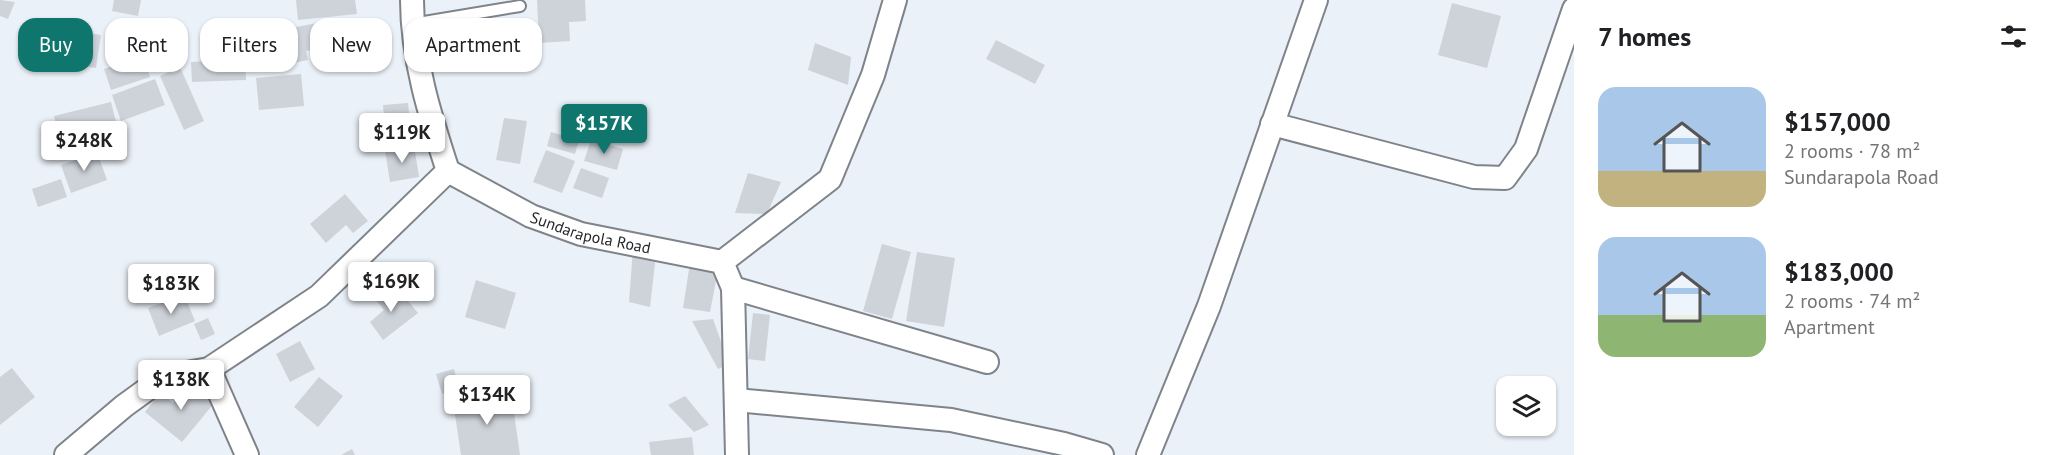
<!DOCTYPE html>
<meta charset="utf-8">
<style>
:root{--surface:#fff;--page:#f2f2f2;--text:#202124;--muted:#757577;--accent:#0f766e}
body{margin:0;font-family:"PT Sans",sans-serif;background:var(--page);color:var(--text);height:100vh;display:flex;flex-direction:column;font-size:22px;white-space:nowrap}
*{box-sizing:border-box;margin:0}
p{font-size:20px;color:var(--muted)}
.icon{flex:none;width:33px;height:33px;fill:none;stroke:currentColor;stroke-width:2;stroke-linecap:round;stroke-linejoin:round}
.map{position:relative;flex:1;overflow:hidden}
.details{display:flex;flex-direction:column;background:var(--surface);width:480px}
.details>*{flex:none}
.hud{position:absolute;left:18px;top:18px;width:570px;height:54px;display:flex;gap:12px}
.controls{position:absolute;left:1496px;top:376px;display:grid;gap:12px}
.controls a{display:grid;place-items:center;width:60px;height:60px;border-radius:12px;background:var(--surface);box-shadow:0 2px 4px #0004;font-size:30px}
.price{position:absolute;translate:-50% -51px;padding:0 14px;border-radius:6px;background:#fff;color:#222;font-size:20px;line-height:39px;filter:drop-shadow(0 2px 3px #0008)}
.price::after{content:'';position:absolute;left:50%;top:36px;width:18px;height:14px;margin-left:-9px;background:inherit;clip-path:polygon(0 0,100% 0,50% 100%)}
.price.active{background:var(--accent);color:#fff}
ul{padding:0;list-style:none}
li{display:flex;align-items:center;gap:18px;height:150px;padding:0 24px}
li span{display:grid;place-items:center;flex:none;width:168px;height:120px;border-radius:18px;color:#555}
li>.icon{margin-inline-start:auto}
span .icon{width:72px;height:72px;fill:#fffc;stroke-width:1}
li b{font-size:26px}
h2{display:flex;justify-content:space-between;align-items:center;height:72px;padding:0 24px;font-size:26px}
.chip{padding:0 21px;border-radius:18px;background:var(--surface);box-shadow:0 2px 4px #0004;font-size:21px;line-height:54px}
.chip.active{background:var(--accent);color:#fff}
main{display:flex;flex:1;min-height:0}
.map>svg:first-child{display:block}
.building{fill:#ced3da}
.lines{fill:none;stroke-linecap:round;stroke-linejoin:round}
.service-casing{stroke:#7f838a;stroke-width:14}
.minor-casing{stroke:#7f838a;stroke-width:26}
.service{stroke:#fff;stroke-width:10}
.minor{stroke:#fff;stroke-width:22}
.labels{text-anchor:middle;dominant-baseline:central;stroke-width:4.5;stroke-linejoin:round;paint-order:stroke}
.street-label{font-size:16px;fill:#242629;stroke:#fff}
</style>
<main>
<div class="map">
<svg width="1574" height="455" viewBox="0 0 1574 455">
<rect width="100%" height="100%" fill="#ebf1f8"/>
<g class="building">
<polygon points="0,0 15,2 8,19 0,16"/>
<polygon points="114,0 141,0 138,16 112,11"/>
<polygon points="296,0 355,0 357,14 298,20"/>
<polygon points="537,0 585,0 586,21 569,22 570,41 539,43"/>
<polygon points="1452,3 1501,16 1487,68 1438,55"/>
<polygon points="327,21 331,46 306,51 308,60 278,66 271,32"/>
<polygon points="60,28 101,35 96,68 55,62"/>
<polygon points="996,40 1045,65 1035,84 986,59"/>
<polygon points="815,43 851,57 848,85 808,70"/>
<polygon points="143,56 150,77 111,90 104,69"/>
<polygon points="245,59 246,80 192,82 191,62"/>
<polygon points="180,67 204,121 184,130 160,76"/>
<polygon points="301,74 304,106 259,110 256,78"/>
<polygon points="155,79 165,105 121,121 112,95"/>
<polygon points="111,102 119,134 61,148 54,116"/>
<polygon points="408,103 410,122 385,125 383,105"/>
<polygon points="504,118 527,121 520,164 496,160"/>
<polygon points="551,132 579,140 575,154 547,146"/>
<polygon points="591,140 623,149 617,170 584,161"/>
<polygon points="414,145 419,177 390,182 385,150"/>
<polygon points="546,150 575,161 562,193 533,182"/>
<polygon points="97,152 107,180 71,193 61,165"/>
<polygon points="581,168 609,178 602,198 573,188"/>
<polygon points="748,173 781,182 767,214 735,213"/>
<polygon points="61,179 67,197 38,207 32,189"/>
<polygon points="345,194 368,221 353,233 346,225 326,243 310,224"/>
<polygon points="882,244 911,252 892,319 863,311"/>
<polygon points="633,249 656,255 650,307 629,302"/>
<polygon points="917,252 955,258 944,327 906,321"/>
<polygon points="690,263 718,270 710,312 683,308"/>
<polygon points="375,267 385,280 363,298 352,285"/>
<polygon points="476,280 516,293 505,329 465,317"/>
<polygon points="383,286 396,301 403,295 418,313 383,340 370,322 384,310 372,295"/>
<polygon points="184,294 195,321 159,336 148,308"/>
<polygon points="753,313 770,315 765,361 748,359"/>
<polygon points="208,318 215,334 201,340 194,324"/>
<polygon points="713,319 729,364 718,369 692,321"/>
<polygon points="300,341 315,369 290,382 276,354"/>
<polygon points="12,368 35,397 0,425 0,377"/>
<polygon points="454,369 459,389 442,394 436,374"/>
<polygon points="319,377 343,396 318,427 294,407"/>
<polygon points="190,381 215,402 182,442 145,412 160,393 173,403"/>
<polygon points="511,392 520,455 461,455 453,401"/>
<polygon points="685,396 709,425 694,432 668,405"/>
<polygon points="692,437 694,455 651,455 649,442"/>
<polygon points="352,449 355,455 341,455"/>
</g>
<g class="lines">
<defs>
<polyline id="service" points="412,24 520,6"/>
<g id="minor">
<path id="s1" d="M 412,0 C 412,59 430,116 448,171 L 531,216 L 581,234 L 722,262 L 733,288 L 737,455"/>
<polyline points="1272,124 1474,177 1505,178 1526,149 1574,9"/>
<polyline points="722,262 830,179 873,75 895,0"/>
<polyline points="733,288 987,362"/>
<polyline points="209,369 247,455"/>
<polyline points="736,400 951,420 1064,444 1102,455"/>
<polyline points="66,455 124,406 164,377 209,369 319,296 448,171"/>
<polyline points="1148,455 1209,306 1316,0"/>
</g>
</defs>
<use href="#service" class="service-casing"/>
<use href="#minor" class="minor-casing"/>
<use href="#service" class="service"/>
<use href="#minor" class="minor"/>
</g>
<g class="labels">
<g class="street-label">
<text stroke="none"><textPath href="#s1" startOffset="332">Sundarapola Road</textPath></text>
</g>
</g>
</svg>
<div class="controls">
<a><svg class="icon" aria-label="layers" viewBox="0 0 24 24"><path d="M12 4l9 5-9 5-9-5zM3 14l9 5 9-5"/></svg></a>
</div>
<b class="price active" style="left:604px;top:155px">$157K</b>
<b class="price" style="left:402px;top:164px">$119K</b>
<b class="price" style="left:84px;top:172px">$248K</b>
<b class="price" style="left:391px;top:313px">$169K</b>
<b class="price" style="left:171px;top:315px">$183K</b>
<b class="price" style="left:181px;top:411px">$138K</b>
<b class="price" style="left:487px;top:426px">$134K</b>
<div class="hud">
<a class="chip active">Buy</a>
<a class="chip">Rent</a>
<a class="chip">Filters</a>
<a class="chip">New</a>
<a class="chip">Apartment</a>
</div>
</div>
<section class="details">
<h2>7 homes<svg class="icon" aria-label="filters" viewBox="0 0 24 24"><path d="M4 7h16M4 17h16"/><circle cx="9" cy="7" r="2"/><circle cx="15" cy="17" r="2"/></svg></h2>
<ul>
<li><span style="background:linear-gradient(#a9c7e8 70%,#c2b280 0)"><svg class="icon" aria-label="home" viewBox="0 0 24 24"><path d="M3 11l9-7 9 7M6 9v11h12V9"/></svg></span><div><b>$157,000</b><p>2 rooms · 78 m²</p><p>Sundarapola Road</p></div></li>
<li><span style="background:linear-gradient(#a9c7e8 65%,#8fb573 0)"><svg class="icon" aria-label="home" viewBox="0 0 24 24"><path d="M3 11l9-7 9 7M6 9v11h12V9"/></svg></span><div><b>$183,000</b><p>2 rooms · 74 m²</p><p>Apartment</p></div></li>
</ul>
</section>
</main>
